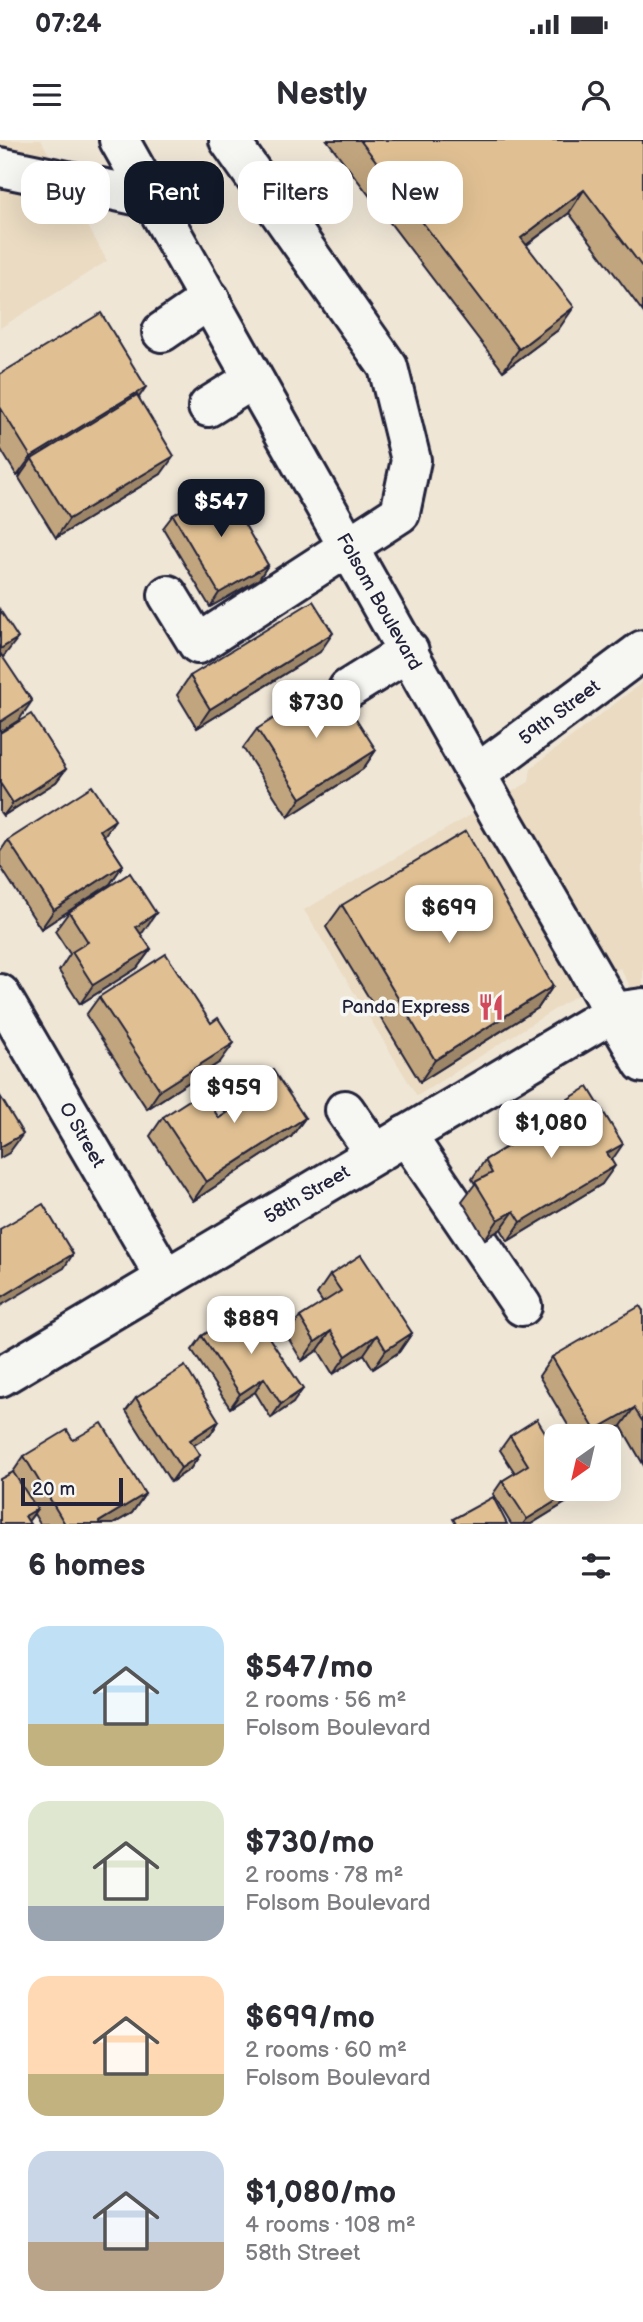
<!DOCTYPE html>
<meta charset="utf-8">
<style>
:root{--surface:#fff;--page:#f2f2f3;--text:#2b2b33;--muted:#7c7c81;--accent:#111827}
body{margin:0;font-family:"Balsamiq Sans",sans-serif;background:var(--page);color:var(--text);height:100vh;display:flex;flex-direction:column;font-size:26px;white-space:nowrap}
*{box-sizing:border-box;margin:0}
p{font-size:23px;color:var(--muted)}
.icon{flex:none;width:38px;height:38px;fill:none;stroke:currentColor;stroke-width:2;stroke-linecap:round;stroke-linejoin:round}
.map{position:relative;height:1384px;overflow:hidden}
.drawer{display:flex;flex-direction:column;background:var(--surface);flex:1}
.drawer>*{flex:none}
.hud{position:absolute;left:21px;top:21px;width:602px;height:63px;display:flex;gap:14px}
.needle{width:46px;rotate:214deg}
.buttons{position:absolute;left:544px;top:1284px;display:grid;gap:14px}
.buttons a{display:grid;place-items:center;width:77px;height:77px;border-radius:14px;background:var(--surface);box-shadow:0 7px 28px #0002;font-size:35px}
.scale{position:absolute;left:21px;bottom:18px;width:102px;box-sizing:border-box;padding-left:7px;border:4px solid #22223b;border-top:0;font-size:19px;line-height:24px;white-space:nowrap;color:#22223b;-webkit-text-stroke:5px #f6f6f2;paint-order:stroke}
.price{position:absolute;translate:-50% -60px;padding:0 16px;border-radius:14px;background:#fff;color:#222;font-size:23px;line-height:46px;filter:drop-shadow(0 2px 4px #0008)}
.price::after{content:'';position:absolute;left:50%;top:42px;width:21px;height:16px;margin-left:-10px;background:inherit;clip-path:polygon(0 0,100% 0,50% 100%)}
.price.current{background:var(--accent);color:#fff}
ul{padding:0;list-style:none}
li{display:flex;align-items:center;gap:21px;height:175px;padding:0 28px}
li span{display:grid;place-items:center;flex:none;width:196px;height:140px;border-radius:21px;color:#555}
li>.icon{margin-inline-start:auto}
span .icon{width:84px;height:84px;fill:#fffc;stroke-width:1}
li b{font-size:30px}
h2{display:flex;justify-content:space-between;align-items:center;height:84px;padding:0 28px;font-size:30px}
.tag{padding:0 24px;border-radius:21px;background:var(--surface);box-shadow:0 7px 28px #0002;font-size:24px;line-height:63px}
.tag.current{background:var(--accent);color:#fff}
.status{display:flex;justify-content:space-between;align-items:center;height:49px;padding:0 35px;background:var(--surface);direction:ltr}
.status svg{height:19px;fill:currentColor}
header{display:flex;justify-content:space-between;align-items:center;height:91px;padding:0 28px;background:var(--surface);font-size:32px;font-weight:800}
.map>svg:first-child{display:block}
.built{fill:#eadbc2}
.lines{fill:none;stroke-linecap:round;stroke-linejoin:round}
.minor-casing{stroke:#22223b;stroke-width:44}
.major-casing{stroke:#22223b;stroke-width:44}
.minor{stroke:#f6f6f2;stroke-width:38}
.major{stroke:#f6f6f2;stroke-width:38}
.wall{fill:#c1a57e;stroke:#22223b;stroke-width:2}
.shaded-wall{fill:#9d8667;stroke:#22223b;stroke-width:2}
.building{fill:#e0c093;stroke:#22223b;stroke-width:2}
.labels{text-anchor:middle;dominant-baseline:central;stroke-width:7;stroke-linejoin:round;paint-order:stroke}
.street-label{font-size:19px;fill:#22223b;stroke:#f6f6f2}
.poi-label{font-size:19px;fill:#22223b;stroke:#f6f6f2;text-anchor:end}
</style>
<div class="status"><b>07:24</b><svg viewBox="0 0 49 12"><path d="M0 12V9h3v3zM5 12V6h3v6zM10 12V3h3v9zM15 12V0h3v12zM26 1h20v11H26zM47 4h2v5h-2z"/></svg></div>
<header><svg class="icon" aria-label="menu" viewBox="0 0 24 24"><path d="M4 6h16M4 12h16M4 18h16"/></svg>Nestly<svg class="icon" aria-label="person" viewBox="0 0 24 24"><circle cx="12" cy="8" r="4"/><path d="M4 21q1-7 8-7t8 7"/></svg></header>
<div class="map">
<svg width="643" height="1384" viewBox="0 0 643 1384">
<rect width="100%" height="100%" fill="#efe6d6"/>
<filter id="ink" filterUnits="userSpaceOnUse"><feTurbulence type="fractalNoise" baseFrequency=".0143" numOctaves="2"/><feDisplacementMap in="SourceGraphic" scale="14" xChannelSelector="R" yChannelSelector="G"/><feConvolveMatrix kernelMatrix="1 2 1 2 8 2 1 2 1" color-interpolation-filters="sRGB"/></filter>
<g filter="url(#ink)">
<g class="built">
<polygon points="0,0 41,0 107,121 0,188"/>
<polygon points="643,542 643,869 620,828 417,956 304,770 529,642 531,628"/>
</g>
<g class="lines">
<defs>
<g id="minor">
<polyline points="0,27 154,59"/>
<polyline points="162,192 210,159"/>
<polyline points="208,267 253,239"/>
<polyline points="168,455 198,504 400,373 411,320 388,227 229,0"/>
<polyline points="348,549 409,511"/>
<path id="s1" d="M 477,634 L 643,510"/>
<path id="s2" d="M 0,854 L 165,1137"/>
<polyline points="345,970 375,1013"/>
<polyline points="406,995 522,1166"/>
<path id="s3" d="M 0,1237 L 614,872 L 643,868"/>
</g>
<g id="major">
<path id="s4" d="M 119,0 L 501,678 L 643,923"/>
</g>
</defs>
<use href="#minor" class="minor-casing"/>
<use href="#major" class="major-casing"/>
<use href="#minor" class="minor"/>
<use href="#major" class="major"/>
</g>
<g class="wall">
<polygon points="327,0 643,0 643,172 569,73 527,105 558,190 503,231"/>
<polygon points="0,234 139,257 161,334 56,398 19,338 22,333 17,336 0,308"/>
<polygon points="173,375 268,425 259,439 210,467 163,388"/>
<polygon points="320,512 197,588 177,555 190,536"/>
<polygon points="257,589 376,610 363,629 288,677 243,608"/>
<polygon points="0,593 66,629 56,642 3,676 0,672"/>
<polygon points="104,696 123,725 110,744 41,789 0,726 0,712 8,700"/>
<polygon points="342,765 553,846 538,868 420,942 326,787"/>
<polygon points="69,772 156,773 140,794 151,809 137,828 80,864 59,831 70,814 55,791"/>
<polygon points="99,857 211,883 220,922 147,969 86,875"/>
<polygon points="238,952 305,978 291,997 193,1061 150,996 163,977 219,978 226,974 224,971"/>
<polygon points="565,961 611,1020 602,1044 508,1101 501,1089 485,1099 462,1061 475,1044 472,1039 485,1020 551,980"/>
<polygon points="330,1135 412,1193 399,1212 373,1229 364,1214 333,1234 318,1210 302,1221 287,1196 300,1177 323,1163 317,1154"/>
<polygon points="248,1166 293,1263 271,1278 255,1252 230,1268 192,1210 202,1196"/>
<polygon points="643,1171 643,1324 621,1286 604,1297 575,1297 539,1236 552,1217"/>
<polygon points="136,1258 219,1281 210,1295 193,1305 200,1315 190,1329 171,1342 126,1271"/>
<polygon points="510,1296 570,1360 531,1384 511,1384 493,1354 502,1341 515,1333 500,1310"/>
<polygon points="73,1300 145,1354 132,1373 113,1384 40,1384 34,1374 28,1381 0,1384 13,1332 24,1316"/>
</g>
<g class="shaded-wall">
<polygon points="584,50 569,73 506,120 521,98"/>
<polygon points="574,167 558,190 503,231 519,209"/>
<polygon points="146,247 133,266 32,319 22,333 17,336 31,317"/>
<polygon points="174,316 161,334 56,398 69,379"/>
<polygon points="268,425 259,439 210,467 219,453"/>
<polygon points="333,493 320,512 197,588 210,569"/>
<polygon points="18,498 4,516 0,519 0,509"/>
<polygon points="32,561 19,580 0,592 0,582"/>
<polygon points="376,610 363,629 288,677 301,658"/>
<polygon points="66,629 56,642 3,676 13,663"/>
<polygon points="115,680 102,699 100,690"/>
<polygon points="123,725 110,744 41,789 54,770"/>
<polygon points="156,773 143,792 122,805 136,787"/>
<polygon points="151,809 137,828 80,864 93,845"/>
<polygon points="553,846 538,868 420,942 435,920"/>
<polygon points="234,903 220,922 147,969 160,950"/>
<polygon points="305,978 291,997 193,1061 206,1042"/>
<polygon points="23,994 9,1013 0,1018 0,1007"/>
<polygon points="623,1004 610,1023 607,1013"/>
<polygon points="615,1026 602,1044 508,1101 521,1082"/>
<polygon points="514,1071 501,1089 485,1099 498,1080"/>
<polygon points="73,1114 64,1128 0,1166 0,1158"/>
<polygon points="331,1191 318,1210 302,1221 315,1202"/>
<polygon points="412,1193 399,1212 373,1229 386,1210"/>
<polygon points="377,1195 364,1214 333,1234 346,1216"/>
<polygon points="264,1238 255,1252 230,1268 240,1254"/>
<polygon points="303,1249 293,1263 271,1278 281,1264"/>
<polygon points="634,1268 621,1286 604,1297 591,1297 595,1290"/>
<polygon points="219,1281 210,1295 180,1314 190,1300"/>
<polygon points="200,1315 190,1329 171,1342 181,1328"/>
<polygon points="575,1349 578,1349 570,1360 531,1384 523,1384 527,1379"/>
<polygon points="145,1354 132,1373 113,1384 97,1384 99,1382"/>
<polygon points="37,1369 27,1383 25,1376"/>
</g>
<g class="building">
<polygon points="360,0 643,0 643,128 584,50 521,98 574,167 519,209"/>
<polygon points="101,173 146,247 31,317 0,267 0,234"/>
<polygon points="137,255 174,316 69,379 32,319"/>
<polygon points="222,345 268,425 219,453 173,375"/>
<polygon points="313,461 333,493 210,569 190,536"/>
<polygon points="0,470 18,498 0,509"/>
<polygon points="0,513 32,561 0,582"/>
<polygon points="332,541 376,610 301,658 257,589"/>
<polygon points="31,574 66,629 13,663 0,643 0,593"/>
<polygon points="92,646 115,680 100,690 123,725 54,770 8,700"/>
<polygon points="466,691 553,846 435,920 342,765"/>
<polygon points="130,733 156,773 136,787 151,809 93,845 72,812 88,802 69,772"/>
<polygon points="166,814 211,883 218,878 234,903 160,950 99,857"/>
<polygon points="273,930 305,978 206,1042 163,977 202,952 219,978 244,962 238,952"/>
<polygon points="588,947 623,1004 607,1013 615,1026 521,1082 514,1071 498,1080 475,1042 492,1033 485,1020 569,970 565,961"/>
<polygon points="0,956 23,994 0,1007"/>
<polygon points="43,1064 73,1114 0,1158 0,1089"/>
<polygon points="361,1115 412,1193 386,1210 377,1195 346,1216 331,1191 315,1202 300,1177 341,1151 330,1135"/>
<polygon points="248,1166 303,1249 281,1264 264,1238 240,1254 202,1196"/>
<polygon points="640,1166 643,1171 643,1282 634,1268 595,1290 552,1217"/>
<polygon points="185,1226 219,1281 190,1300 200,1315 181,1328 136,1258"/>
<polygon points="537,1279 556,1310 556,1349 575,1349 527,1379 502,1341 528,1325 510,1296"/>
<polygon points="102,1283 145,1354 99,1382 100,1384 65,1384 24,1316 67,1290 73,1300"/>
<polygon points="13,1332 37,1369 25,1376 30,1384 0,1384 0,1339"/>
<polygon points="493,1357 507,1384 456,1384 453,1379"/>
</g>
</g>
<defs>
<symbol id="restaurant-bare" viewBox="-9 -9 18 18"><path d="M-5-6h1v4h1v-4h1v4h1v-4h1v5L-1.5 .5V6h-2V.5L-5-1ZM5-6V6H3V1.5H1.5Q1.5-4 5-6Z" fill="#d1495b" stroke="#f6f6f2" stroke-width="2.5" paint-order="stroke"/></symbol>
</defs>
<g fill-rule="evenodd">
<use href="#restaurant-bare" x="472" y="848" width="38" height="38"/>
</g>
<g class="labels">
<g class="street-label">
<text stroke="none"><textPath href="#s4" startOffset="530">Folsom Boulevard</textPath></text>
<text stroke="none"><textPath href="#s1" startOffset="103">59th Street</textPath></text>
<text stroke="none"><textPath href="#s2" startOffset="163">O Street</textPath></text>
<text stroke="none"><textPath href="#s3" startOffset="357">58th Street</textPath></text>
</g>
<g class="poi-label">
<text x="470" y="867">Panda Express</text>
</g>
</g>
</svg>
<div class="buttons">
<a><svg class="needle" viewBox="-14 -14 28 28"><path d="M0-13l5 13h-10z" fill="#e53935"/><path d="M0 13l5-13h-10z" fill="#7c7c81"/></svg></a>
</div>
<div class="scale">20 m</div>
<b class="price current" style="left:221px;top:399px">$547</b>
<b class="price" style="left:316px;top:600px">$730</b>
<b class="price" style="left:449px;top:805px">$699</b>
<b class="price" style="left:234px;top:985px">$959</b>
<b class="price" style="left:551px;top:1020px">$1,080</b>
<b class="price" style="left:251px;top:1216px">$889</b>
<div class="hud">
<a class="tag">Buy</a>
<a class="tag current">Rent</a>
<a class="tag">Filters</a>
<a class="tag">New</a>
</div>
</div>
<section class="drawer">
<h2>6 homes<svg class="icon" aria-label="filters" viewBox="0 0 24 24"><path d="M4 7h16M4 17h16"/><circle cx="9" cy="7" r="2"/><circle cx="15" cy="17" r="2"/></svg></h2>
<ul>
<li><span style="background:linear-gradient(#bfe0f5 70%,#c2b280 0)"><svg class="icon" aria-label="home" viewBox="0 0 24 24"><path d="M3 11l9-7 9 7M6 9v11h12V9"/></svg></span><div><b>$547/mo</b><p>2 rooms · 56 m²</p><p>Folsom Boulevard</p></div></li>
<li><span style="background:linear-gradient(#dfe7d0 75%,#9aa5b1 0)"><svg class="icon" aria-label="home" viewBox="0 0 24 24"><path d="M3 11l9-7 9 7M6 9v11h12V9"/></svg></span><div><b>$730/mo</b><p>2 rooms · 78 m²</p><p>Folsom Boulevard</p></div></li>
<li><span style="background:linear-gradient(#ffd9b3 70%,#c2b280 0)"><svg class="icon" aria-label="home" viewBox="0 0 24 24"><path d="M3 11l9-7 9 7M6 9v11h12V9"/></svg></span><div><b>$699/mo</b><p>2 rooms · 60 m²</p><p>Folsom Boulevard</p></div></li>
<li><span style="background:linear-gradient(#c9d6e8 65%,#b9a48a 0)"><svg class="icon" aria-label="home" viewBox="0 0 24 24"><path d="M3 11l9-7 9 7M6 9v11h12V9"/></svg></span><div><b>$1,080/mo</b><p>4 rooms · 108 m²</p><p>58th Street</p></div></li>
</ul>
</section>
